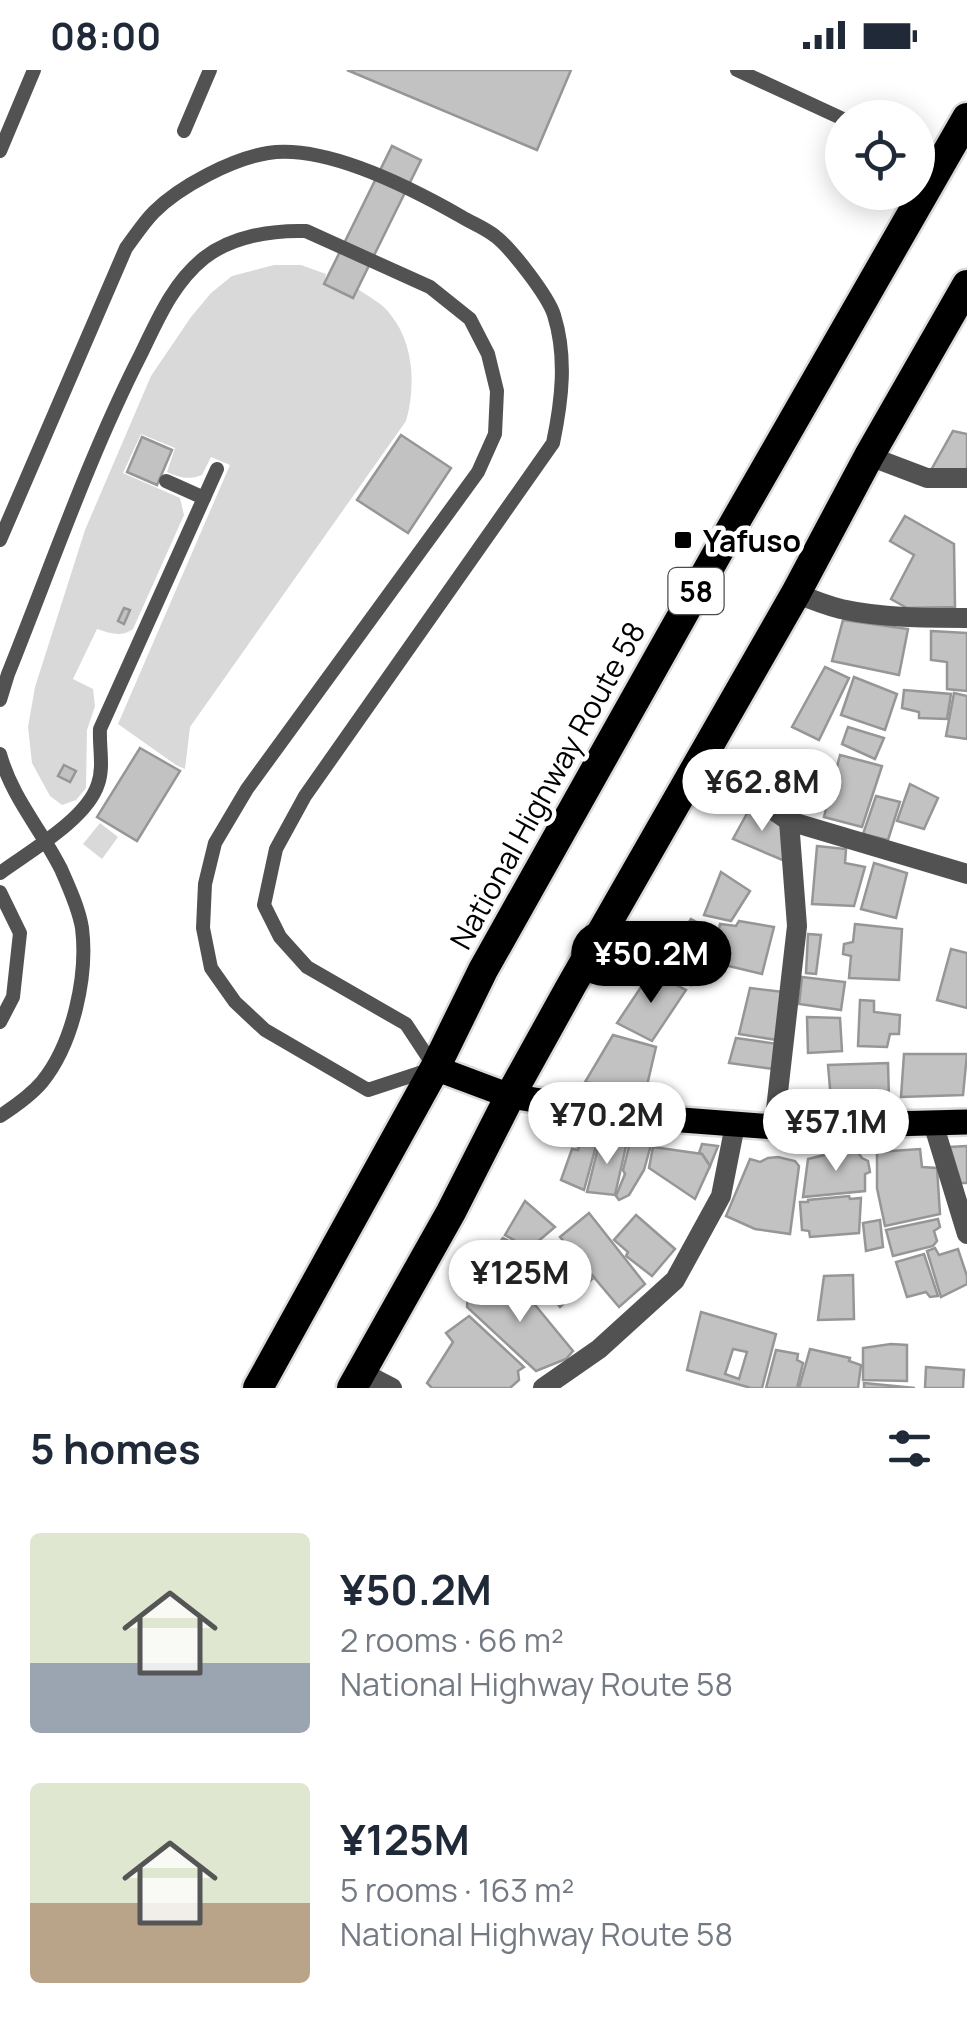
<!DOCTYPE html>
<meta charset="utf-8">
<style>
:root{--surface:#fff;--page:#f6f6f7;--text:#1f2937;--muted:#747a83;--accent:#000}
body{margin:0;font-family:Manrope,sans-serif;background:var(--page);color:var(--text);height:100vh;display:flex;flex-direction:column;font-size:38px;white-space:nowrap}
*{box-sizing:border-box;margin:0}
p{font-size:32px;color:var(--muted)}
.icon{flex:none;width:55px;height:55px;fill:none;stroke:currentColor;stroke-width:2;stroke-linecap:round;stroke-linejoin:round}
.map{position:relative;height:1318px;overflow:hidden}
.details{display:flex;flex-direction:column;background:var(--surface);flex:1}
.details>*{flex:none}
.tools{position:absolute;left:825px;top:30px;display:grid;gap:20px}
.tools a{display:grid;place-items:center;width:110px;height:110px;border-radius:50%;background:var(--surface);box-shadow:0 5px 25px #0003;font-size:50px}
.price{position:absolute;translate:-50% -85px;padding:0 22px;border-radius:35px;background:#fff;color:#222;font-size:32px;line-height:65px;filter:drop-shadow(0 2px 5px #0008)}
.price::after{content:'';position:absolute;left:50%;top:60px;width:30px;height:22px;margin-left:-15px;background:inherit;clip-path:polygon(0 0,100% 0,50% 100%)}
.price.on{background:var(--accent);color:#fff}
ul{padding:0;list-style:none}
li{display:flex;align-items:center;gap:30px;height:250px;padding:0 30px}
li span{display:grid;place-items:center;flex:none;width:280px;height:200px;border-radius:10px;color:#555}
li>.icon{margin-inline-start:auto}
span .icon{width:120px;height:120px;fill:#fffc;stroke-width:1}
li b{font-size:42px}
h2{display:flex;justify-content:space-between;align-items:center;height:120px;padding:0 30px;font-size:42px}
.status{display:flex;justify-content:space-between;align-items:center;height:70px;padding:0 50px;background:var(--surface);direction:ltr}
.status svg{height:28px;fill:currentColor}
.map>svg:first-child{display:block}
.green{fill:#d9d9d9}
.building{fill:#c2c2c2;stroke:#969696;stroke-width:2.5;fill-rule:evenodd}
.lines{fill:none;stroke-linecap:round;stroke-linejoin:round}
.primary-casing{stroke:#dbdbdb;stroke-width:30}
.highway-casing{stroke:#dbdbdb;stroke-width:35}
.lane{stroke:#525252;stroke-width:14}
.street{stroke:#525252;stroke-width:20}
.primary{stroke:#000;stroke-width:25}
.highway{stroke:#000;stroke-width:30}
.poi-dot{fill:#000;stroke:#fff;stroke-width:4}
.labels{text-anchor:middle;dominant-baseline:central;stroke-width:9;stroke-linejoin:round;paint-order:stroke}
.shield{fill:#fff;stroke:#4c4c4c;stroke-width:2.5}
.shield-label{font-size:28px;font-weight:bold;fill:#000}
.poi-label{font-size:30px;font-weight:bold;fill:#000;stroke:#fff;text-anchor:start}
.street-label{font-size:30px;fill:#000;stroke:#fff}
</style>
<div class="status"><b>08:00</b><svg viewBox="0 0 49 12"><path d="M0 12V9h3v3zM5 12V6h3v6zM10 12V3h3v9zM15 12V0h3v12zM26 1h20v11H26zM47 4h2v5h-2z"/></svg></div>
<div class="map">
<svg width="967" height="1318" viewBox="0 0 967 1318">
<rect width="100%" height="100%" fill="#fff"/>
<g class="green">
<path d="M 274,195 L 301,195 L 326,204 L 324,214 L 352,228 L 358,219 C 369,227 382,233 390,244 C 414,273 416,316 406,351 L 190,657 L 185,699 L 176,695 L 118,654 L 230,395 L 211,387 L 202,405 C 189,410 180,408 167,402 L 175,378 L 141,364 L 123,403 L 180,428 L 184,445 L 133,559 C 121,568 110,563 97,559 L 73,609 L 93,619 L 95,636 L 87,660 L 86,718 L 76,730 L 62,735 L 50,726 L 32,693 L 28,657 L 35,617 L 85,460 L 151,306 L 191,247 L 211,223 L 232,206 Z"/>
<polygon points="100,753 118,767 102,789 83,774"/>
</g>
<g class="building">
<polygon points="347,0 571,0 537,80"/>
<polygon points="392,76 421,90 353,228 324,214"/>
<polygon points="953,361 967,364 967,402 931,400"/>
<polygon points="401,365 451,398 408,463 357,430"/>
<polygon points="142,367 172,380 157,415 127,402"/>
<polygon points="905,446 954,474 955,537 907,538 891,529 914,485 890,471"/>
<polygon points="124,538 130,540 124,554 118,551"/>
<polygon points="843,550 908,559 899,605 832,591"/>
<polygon points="931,561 967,563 967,621 947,619 947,592 931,590"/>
<polygon points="825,597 849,608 819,670 792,657"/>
<polygon points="854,607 897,624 885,660 841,645"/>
<polygon points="904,620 951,624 947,649 919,648 919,642 902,638"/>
<polygon points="954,623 967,626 967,669 946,666"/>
<polygon points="848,657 884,668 875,689 842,674"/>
<polygon points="140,678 180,701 137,771 97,747"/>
<polygon points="840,685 882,696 862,757 824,747"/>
<polygon points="64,695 76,701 70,712 58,706"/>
<polygon points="910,714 938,728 924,759 897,751"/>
<polygon points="876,726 900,732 888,770 863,764"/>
<polygon points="750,738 783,753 785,791 733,769"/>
<polygon points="817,776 846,779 845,793 865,797 854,836 812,834"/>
<polygon points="874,793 907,803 896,848 861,839"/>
<polygon points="721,802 750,821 731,851 704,845"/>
<polygon points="691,849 713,861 691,915 661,894"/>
<polygon points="739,851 774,857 762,904 712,892 720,854 736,856"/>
<polygon points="855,854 902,859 899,910 849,908 851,886 843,884 844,874 853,872"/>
<polygon points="808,864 821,865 816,904 806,903"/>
<polygon points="951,879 967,883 967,938 937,930"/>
<polygon points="651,902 686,920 652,971 617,953"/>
<polygon points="802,907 845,912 841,940 799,934"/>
<polygon points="750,918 784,922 777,970 739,964"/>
<polygon points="860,930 874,931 874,942 900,945 899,964 890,964 887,977 858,976"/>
<polygon points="807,947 840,948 842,981 808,983"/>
<polygon points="613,965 656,977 645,1024 585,1012"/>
<polygon points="736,968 778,974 774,999 729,993"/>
<polygon points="904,984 967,984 963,1025 901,1027"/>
<polygon points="888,993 889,1029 831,1030 828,995"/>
<polygon points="563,1053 581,1058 576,1076 558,1071"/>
<polygon points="585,1059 599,1065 584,1120 561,1110 572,1079 578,1080"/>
<polygon points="601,1066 626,1076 615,1125 587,1122"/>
<polygon points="631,1069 652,1071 644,1100 629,1125 619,1130 616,1126 625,1104 623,1100"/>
<polygon points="702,1074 718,1076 710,1096 702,1084 699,1083"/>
<polygon points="967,1076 967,1113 961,1113 950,1077"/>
<polygon points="653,1077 702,1084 710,1096 695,1129 649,1098"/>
<polygon points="920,1079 922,1097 937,1098 940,1144 885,1156 877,1118 877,1082"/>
<polygon points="857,1081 862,1088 868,1091 870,1102 865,1104 865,1121 803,1127 808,1089 836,1082 838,1083"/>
<polygon points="778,1087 795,1091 799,1096 790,1164 755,1159 726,1146 750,1089 760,1092 768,1088"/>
<polygon points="849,1126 850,1129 861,1128 859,1163 810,1167 809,1161 802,1160 800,1132 808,1132 808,1130"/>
<polygon points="525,1131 555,1157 529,1179 505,1165"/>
<polygon points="589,1143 645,1214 619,1237 560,1167"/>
<polygon points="636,1145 675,1179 652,1206 626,1186 628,1182 614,1170"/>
<polygon points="938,1149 940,1157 934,1161 937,1171 933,1176 893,1186 886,1160"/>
<polygon points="880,1150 883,1177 866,1181 863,1153"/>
<polygon points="503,1168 529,1182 518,1197 494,1181"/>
<polygon points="547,1172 551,1177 554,1174 567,1186 572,1184 592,1209 560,1237 554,1229 547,1233 544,1227 538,1232 515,1205"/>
<polygon points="935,1178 939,1185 958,1179 967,1206 967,1214 941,1227 927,1181"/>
<polygon points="496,1184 514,1198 489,1226 475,1215"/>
<polygon points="924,1184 938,1226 930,1227 926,1222 907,1227 896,1192"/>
<polygon points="853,1205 854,1249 818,1250 824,1206"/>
<polygon points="512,1207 573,1281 566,1289 536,1301 467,1237 468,1225 480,1221 488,1227"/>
<path d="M 701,1242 L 776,1264 L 762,1318 L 751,1318 L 687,1300 ZM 733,1279 L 747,1282 L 739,1309 L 725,1304 Z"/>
<polygon points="469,1246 524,1297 518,1301 519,1310 510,1318 432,1318 427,1313 453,1272 446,1263"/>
<polygon points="891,1274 907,1275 907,1311 863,1310 863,1278"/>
<polygon points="810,1279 850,1288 849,1291 861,1295 858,1318 799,1318"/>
<polygon points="776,1280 798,1284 797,1290 803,1293 797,1318 766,1318"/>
<polygon points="926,1297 964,1300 963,1318 925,1318"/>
<polygon points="864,1313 915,1318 864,1318"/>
</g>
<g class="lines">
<defs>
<polyline id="primary" points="435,998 510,1026 597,1040 682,1050 774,1057 967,1052"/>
<g id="highway">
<polyline points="258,1318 435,998 483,900 727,466 967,48"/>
<polyline points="352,1318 451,1142 510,1026 571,916 796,523 869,386 967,215"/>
</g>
</defs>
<use href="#primary" class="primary-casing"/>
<use href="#highway" class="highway-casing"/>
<g class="lane">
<polyline points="737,0 841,48"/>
<polyline points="184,61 210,0"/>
<polyline points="0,81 34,0"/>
<polyline points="166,411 204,428"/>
<path d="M 0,470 L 126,178 C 135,166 144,152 154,142 C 180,116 232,89 268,83 C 326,74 413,119 462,147 C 472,153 485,158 495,166 C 511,178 548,226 554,245 C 567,287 562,330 553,373 L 305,726 L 276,779 L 264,835 L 280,867 L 307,897 L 406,954 L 435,998 L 368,1020 L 265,960 L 235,932 L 211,898 L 203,858 L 205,814 L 215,773 L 247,719 L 478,402 L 495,364 L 497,321 L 488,284 L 470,249 L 430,217 L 306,161 C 272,160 232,166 204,188 C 173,213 158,249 141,284 C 89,386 51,497 8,604 L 0,630"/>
<path d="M 0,684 C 12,728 41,759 61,799 C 69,817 79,839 82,858 C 88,906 73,974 42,1012 C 31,1025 14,1037 0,1046"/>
<path d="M 0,803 C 30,781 87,749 98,714 C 104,697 99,677 100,659 L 217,399"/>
<polyline points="0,822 20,863 13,927 0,952"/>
</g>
<g class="street">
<polyline points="869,386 927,408 967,408"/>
<path d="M 796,523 C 810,529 825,535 841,539 C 882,548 925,548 967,548"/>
<polyline points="701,690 789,751 967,804"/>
<polyline points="933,1053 967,1164"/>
<polyline points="774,1057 797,856 789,751"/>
<polyline points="361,1302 392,1318"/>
<polyline points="543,1318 599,1279 675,1210 721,1126 735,1055"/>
</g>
<use href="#primary" class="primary"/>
<use href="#highway" class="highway"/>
</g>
<rect class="poi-dot" x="673" y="460" width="20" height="20" rx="5"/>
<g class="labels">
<rect class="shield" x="668.5" y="498" width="55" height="46" rx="8"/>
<g class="shield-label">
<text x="696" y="521">58</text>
</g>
<g class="poi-label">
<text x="703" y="470">Yafuso</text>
</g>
<g class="street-label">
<text transform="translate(547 715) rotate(-61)">National Highway Route 58</text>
</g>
</g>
</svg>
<div class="tools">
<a><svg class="icon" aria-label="locate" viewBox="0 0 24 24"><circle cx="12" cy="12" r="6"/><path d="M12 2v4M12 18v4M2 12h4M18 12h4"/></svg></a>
</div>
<b class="price" style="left:762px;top:764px">¥62.8M</b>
<b class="price on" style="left:651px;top:936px">¥50.2M</b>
<b class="price" style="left:607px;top:1097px">¥70.2M</b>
<b class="price" style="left:836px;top:1104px">¥57.1M</b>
<b class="price" style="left:520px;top:1255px">¥125M</b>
</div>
<section class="details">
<h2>5 homes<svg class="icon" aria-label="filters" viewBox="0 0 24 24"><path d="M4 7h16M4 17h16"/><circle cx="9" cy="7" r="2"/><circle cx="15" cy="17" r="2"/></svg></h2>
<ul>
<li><span style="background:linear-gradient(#dfe7d0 65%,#9aa5b1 0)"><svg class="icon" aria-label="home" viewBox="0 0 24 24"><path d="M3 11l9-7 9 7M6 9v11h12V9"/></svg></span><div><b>¥50.2M</b><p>2 rooms · 66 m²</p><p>National Highway Route 58</p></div></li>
<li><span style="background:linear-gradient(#dfe7d0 60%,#b9a48a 0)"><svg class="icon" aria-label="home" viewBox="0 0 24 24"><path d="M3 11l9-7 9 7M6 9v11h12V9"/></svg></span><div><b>¥125M</b><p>5 rooms · 163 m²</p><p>National Highway Route 58</p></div></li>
</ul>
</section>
